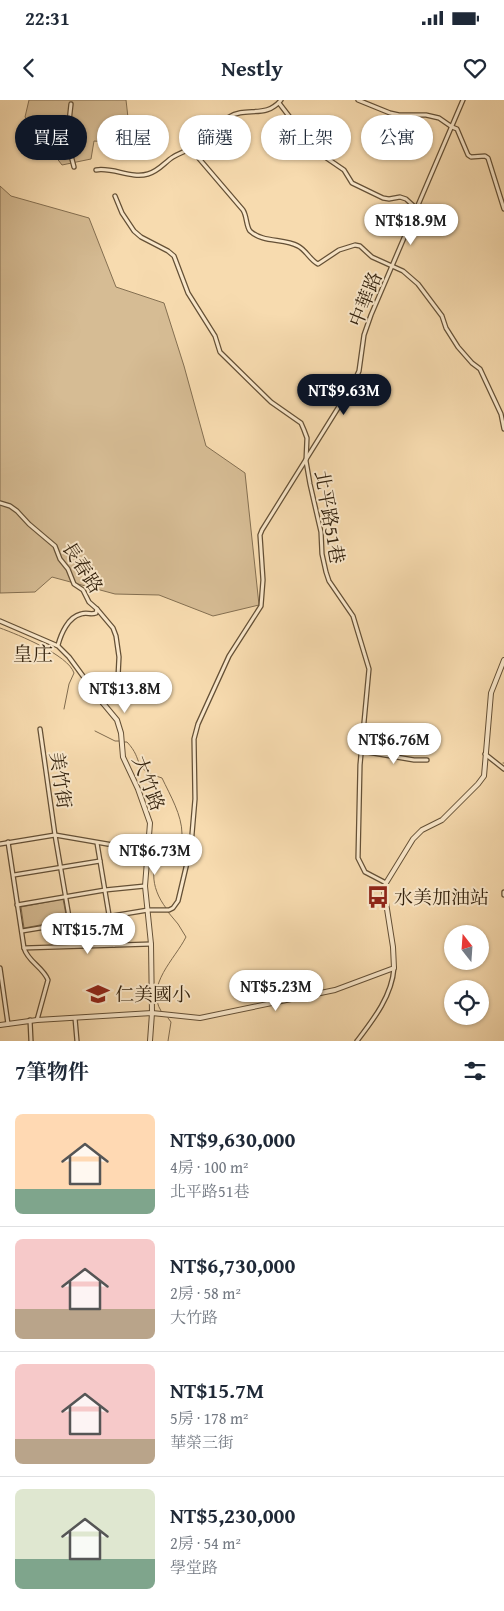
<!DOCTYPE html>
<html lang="zh-TW">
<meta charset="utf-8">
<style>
:root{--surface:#fff;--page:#f2f2f3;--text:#1f2937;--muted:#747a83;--line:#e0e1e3;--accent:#111827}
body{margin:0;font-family:"Gentium Book Plus","Noto Serif TC",serif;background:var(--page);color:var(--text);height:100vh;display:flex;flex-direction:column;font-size:19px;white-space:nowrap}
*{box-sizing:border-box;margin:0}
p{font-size:16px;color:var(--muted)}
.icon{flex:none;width:28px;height:28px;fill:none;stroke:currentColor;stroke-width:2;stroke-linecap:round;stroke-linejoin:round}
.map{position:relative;height:941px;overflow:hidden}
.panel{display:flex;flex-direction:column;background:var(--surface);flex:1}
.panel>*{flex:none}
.banner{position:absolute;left:15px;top:15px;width:475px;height:45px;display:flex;gap:10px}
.needle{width:32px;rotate:343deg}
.fabs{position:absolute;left:444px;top:825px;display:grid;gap:10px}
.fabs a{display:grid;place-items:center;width:45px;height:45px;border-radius:50%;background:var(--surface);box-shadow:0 1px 4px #0004;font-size:25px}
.price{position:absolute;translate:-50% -42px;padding:0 11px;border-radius:18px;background:#fff;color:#222;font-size:16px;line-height:32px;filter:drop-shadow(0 1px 2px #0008)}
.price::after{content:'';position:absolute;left:50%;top:30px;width:15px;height:11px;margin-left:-8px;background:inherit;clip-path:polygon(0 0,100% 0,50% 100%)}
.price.selected{background:var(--accent);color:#fff}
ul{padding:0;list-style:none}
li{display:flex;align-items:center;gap:15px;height:125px;padding:0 15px}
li+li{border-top:1px solid var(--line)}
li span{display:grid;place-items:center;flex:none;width:140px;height:100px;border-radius:8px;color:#555}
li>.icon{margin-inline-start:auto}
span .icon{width:60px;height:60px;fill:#fffc;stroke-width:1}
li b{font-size:21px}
h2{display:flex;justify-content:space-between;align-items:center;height:60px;padding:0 15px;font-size:21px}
.pill{padding:0 18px;border-radius:22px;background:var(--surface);box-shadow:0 1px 4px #0004;font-size:18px;line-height:45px}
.pill.selected{background:var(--accent);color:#fff}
.status{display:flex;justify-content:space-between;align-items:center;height:35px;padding:0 25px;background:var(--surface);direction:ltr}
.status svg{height:14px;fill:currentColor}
header{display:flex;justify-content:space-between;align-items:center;height:65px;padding:0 15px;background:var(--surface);font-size:22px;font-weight:800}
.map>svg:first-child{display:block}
.green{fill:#d6bc94;stroke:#846f51}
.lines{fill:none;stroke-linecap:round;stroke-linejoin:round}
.stream{stroke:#806b4e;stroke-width:1}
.minor-casing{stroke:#645036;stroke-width:5.5}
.tertiary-casing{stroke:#645036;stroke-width:6}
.minor{stroke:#fae8cb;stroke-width:3}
.tertiary{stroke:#fae8cb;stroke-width:4}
.labels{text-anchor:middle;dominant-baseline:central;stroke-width:4;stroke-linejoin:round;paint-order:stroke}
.street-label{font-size:19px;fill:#33220e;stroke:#fae8cb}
.poi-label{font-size:19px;fill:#33220e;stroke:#fae8cb;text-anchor:start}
.neighbourhood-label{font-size:20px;fill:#33220e;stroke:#fae8cb}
</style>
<div class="status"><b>22:31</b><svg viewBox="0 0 49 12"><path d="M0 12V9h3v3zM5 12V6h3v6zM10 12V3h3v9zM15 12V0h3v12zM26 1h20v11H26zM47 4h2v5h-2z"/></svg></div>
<header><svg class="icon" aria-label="back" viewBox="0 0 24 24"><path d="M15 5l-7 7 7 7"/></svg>Nestly<svg class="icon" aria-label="heart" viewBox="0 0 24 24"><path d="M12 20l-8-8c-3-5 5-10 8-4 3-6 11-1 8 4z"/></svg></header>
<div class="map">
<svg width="504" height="941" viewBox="0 0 504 941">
<rect width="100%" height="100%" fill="#f7dbaf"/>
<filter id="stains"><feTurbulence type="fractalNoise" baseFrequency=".004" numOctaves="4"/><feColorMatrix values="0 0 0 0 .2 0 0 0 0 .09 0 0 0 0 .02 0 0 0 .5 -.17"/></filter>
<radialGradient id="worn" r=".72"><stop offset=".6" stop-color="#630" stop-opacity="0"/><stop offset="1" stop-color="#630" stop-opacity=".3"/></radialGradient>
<g class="green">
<polygon points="29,0 126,0 131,44 94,41 91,59 62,65 25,17"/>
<polygon points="0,86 11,96 89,118 116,187 164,203 184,266 206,346 245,373 259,505 213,516 159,495 115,494 52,477 35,492 0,493"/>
<polygon points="63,799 67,820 24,828 21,807"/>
</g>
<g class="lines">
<g class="stream">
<path d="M 0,528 C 19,535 68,555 74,573 L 69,584 L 64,609"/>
<polyline points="95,631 115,641 120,641"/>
<path d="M 124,642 L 127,642 C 145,661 130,668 162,678 C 170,695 182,715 182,734 C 178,738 174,740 170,744 C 148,762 150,787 166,808"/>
<polyline points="503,663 504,663"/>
<path d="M 161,911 C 145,885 175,859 186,837 L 178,824 L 168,812"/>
<polyline points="168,941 171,922 168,918"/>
</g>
<defs>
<g id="minor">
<polyline points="358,0 390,13 399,15 426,15 439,18 452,27 457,29 468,55 471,57 485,56 488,58 504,109"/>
<polyline points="279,3 292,20 309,46 344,70 352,83 383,98 389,99 400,97 406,99 417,109"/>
<polyline points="71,4 67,40 74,67"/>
<path d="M 190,48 L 243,110 C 247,116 246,126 250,131 C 263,143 284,138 298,146 C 306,150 310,160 318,164 L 339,150 L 355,145 L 360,146 L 372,157 L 403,171 L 418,184 L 442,216 L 446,228 L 458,247 L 472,263 L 480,269 L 501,314 L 504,329"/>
<path d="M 96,70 C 113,67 131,79 148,74 C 159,71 165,62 173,57 C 179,53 185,52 190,48 C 196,45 199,39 204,35 C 211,29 221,22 229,17 C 246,6 266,19 281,0"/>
<polyline points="115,96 122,113 134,131 141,137 168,151 174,156 188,193 215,236 220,252 271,302 301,323 304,330 307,338 306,361 310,384 321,432 322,454 326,472 329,481 353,516 369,569 360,665 358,758 365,772 386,783"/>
<path d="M 0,403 L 10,406 L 17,411 L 29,424 L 55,446 L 60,459 L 68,469 L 74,484 L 83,490 L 89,502 L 97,509 L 96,513 C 91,515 87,512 81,514 C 68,517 61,534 58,545"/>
<polyline points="0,521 58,546 69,557 102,602 118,577 119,557 116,536 113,528 97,509"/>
<polyline points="40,629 55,735 74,846"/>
<polyline points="361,651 414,660 427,660"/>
<polyline points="485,654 504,669"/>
<path d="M 8,742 L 24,848 C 28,862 43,867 48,880 L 37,920"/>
<polyline points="97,743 114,845"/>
<polyline points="0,744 55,735 148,751"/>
<polyline points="14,775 100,761"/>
<polyline points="504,792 504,795"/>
<polyline points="17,805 105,790 145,786"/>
<polyline points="22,831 148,810 169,810 173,808 178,801 191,746 195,699 194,639 198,624 229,556 261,506 263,480 260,435 262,430 353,284 359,271 364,235 371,215 463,0"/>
<polyline points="24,848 151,844"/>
<polyline points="0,868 8,924"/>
<polyline points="75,918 77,941"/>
<polyline points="30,920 31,941"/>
<path d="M 357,941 C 373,920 392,896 394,868"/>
</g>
<g id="tertiary">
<polyline points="102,602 117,620 121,633 123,657 138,689 150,723 145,786 151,844 152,913 150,941"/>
<polyline points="0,925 37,920 152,913 200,918 335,890 394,868 393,847 384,790 386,783 413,739 422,730 442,720 478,684 484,676 491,593 504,560"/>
</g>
</defs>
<use href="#minor" class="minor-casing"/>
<use href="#tertiary" class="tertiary-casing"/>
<use href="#minor" class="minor"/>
<use href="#tertiary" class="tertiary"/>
</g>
<defs>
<symbol id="bus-bare" viewBox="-9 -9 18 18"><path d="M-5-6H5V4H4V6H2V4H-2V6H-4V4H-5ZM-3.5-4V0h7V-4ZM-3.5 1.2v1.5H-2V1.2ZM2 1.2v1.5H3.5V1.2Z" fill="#8f2418" stroke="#fae8cb" stroke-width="2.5" paint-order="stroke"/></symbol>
<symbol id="school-bare" viewBox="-9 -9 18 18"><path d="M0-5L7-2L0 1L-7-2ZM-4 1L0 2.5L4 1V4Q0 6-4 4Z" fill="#8f2418" stroke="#fae8cb" stroke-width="2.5" paint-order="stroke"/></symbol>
</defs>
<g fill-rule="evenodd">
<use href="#bus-bare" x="362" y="781" width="32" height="32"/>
<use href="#school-bare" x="82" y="878" width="32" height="32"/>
</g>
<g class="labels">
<g class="street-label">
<text transform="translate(365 199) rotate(-68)">中華路</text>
<text transform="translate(330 417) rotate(80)">北平路51巷</text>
<text transform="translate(83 467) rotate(57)">長春路</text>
<text transform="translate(61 680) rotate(82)">美竹街</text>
<text transform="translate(149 683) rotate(69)">大竹路</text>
</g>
<g class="poi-label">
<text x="394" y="797">水美加油站</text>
<text x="115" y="894">仁美國小</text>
</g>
<g class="neighbourhood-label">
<text x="33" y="553">皇庄</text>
</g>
</g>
<rect width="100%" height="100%" filter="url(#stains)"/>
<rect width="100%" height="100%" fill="url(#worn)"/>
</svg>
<div class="fabs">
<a><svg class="needle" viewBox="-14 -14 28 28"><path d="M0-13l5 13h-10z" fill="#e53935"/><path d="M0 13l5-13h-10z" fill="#747a83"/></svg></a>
<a><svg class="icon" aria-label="locate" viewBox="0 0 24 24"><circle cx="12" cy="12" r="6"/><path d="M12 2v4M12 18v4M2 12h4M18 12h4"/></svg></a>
</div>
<b class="price" style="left:411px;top:146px">NT$18.9M</b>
<b class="price selected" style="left:344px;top:316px">NT$9.63M</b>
<b class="price" style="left:125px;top:614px">NT$13.8M</b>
<b class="price" style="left:394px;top:665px">NT$6.76M</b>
<b class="price" style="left:155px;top:776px">NT$6.73M</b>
<b class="price" style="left:88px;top:855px">NT$15.7M</b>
<b class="price" style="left:276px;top:912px">NT$5.23M</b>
<div class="banner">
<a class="pill selected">買屋</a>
<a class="pill">租屋</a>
<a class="pill">篩選</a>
<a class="pill">新上架</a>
<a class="pill">公寓</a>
</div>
</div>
<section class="panel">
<h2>7筆物件<svg class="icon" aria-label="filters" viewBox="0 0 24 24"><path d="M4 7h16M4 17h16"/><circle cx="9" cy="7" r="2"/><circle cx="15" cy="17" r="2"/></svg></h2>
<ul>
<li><span style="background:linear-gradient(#ffd9b3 75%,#7fa58c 0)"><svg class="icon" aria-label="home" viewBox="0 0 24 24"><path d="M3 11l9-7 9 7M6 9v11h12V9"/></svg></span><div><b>NT$9,630,000</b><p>4房 · 100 m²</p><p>北平路51巷</p></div></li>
<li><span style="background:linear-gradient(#f6c9c9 70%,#b9a48a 0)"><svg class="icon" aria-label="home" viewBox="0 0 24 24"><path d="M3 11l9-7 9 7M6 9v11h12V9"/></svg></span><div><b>NT$6,730,000</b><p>2房 · 58 m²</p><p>大竹路</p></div></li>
<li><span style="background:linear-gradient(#f6c9c9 75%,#b9a48a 0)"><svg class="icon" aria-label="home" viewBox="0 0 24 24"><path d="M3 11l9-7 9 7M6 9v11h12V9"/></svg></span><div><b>NT$15.7M</b><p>5房 · 178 m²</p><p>華榮三街</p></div></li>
<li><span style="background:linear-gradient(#dfe7d0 70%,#7fa58c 0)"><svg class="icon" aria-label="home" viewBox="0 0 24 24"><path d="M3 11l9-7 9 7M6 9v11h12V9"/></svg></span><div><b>NT$5,230,000</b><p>2房 · 54 m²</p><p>學堂路</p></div></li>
</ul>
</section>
